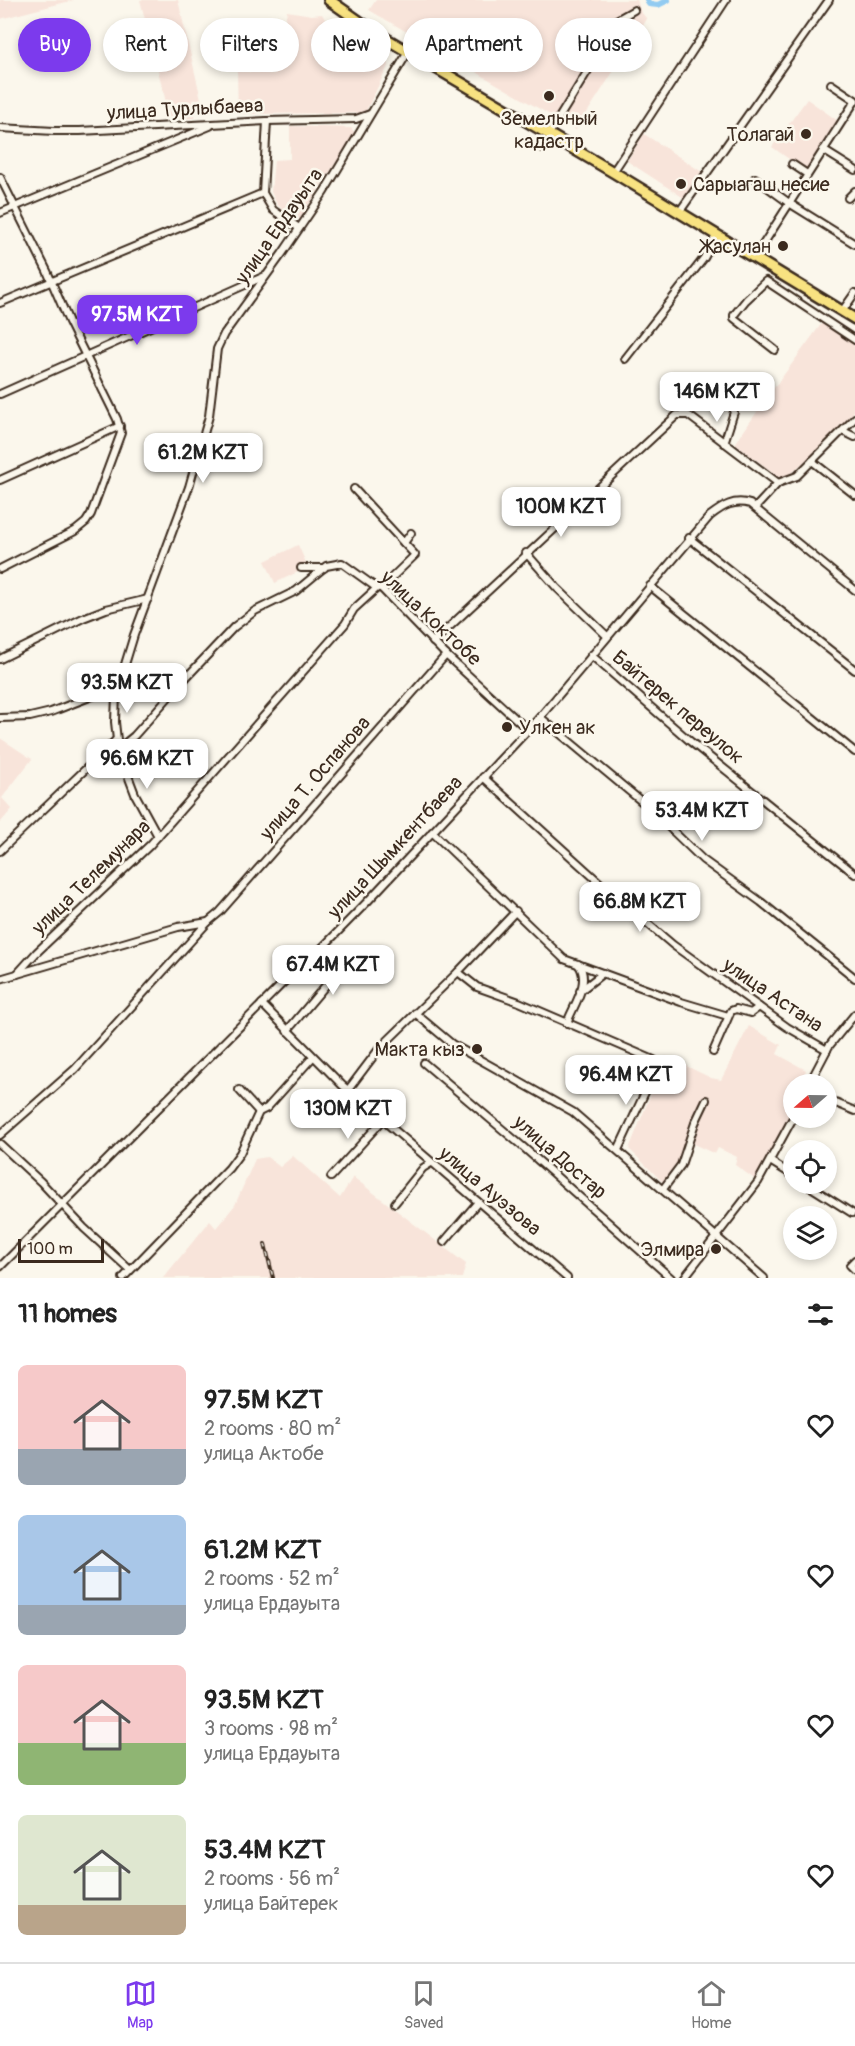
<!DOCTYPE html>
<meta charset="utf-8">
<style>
:root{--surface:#fff;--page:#f6f6f6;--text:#222;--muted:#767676;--line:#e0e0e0;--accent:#7c3aed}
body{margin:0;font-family:Pangolin,sans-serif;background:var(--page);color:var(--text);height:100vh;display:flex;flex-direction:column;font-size:22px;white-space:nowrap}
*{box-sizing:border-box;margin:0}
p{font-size:20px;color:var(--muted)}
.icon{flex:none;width:33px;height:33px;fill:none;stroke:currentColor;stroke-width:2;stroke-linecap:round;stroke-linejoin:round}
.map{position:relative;height:1278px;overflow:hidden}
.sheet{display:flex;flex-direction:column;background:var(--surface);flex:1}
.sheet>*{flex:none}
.banner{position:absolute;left:18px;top:18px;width:819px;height:54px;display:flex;gap:12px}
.needle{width:39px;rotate:250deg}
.fabs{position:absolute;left:783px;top:1074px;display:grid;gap:12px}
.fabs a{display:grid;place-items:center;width:54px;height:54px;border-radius:50%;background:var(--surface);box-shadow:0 3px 9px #0003;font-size:30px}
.scale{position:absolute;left:18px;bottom:15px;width:86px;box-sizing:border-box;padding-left:6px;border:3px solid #3b2a1e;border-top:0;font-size:16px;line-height:21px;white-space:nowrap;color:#3b2a1e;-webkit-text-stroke:4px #fbf7ec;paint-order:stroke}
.price{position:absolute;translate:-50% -51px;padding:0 14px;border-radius:12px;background:#fff;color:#222;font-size:20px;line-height:39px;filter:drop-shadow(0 2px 3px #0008)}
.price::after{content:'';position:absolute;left:50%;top:36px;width:18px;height:14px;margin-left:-9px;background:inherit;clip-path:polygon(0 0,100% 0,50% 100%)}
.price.selected{background:var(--accent);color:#fff}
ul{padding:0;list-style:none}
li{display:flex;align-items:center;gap:18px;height:150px;padding:0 18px}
li span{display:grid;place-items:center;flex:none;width:168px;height:120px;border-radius:9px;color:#555}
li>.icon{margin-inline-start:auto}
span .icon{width:72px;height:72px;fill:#fffc;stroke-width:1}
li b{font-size:26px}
h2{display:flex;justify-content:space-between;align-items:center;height:72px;padding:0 18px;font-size:26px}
.chip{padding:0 21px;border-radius:27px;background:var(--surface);box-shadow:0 3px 9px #0003;font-size:21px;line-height:54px}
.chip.selected{background:var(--accent);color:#fff}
.dock{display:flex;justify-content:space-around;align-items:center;height:84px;border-top:2px solid var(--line);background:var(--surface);font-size:16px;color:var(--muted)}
.dock a{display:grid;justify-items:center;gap:3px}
.dock .selected{color:var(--accent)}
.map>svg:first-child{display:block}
.built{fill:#f8e4da}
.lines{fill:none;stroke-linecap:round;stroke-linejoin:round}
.canal{stroke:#92cbf1;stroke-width:6}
.minor-casing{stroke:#3b2a1e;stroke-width:10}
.highway-casing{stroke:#3b2a1e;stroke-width:14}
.minor{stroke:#fbf7ec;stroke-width:6}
.highway{stroke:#f8e281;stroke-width:9}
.rail-casing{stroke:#3b2a1e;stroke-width:4}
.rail{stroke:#fbf7ec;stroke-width:1.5;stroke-dasharray:4.5;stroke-linecap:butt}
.poi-dot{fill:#3b2a1e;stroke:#fbf7ec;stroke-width:2}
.labels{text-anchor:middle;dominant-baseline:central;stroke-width:5;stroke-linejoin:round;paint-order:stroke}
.street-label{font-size:20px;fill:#3b2a1e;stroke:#fbf7ec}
.poi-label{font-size:20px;fill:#3b2a1e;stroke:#fbf7ec;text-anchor:end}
</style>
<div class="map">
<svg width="855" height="1278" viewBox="0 0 855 1278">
<rect width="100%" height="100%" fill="#fbf7ec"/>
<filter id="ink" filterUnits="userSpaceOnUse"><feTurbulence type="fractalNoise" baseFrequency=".0167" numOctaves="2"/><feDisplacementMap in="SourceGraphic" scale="12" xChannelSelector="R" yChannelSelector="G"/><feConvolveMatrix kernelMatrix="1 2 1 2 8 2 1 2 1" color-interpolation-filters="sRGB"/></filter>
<g filter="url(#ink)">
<g class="built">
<polygon points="0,0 74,0 0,19"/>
<polygon points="140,0 178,0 201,99 192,100 195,118 165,119 165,98"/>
<polygon points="376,0 637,0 641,12 647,19 576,130 369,10"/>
<polygon points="287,11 312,15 322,14 328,24 389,64 365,113 238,114 237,71 274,74"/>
<polygon points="807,99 838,121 806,171 772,147"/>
<polygon points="290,126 351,128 355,133 299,220 287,215 277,204 271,192 274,160 290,159"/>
<polygon points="644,134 705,174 687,200 627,161"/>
<polygon points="822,323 855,345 855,410 840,430 787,477 779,477 735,444 763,403"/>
<polygon points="298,545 308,567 275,583 265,561"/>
<polygon points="0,738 32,759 2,798 12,809 0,823"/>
<polygon points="749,1026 781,1045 777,1054 806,1070 801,1084 794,1084 793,1108 788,1123 756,1180 735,1165 737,1157 718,1148 715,1154 689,1142 679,1170 669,1188 629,1149 666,1056 711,1078 721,1080"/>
<polygon points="293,1156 340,1198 353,1177 466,1264 462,1278 163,1278 210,1221 216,1228 235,1205 255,1159 267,1157 280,1167"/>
</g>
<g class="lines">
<polyline class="canal" points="647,0 649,4 658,5 668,0"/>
<defs>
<g id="minor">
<polyline points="831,84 855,100"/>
<polyline points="267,121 263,193 273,210 299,228"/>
<polyline points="0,128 54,131 80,131 267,121 356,119 370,114"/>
<polyline points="549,134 600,51 600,32 604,27 634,10"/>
<polyline points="543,148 553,137"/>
<polyline points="823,150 855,170"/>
<polyline points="792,164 807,174"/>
<polyline points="613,172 726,0"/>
<polyline points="0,177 47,271 69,322 117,419 121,433 91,514 86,522 75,531 0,569"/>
<polyline points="755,178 789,203 855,244"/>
<polyline points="848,198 855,191"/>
<polyline points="680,211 829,0"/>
<polyline points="0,213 210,126"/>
<polyline points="755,257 855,101"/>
<polyline points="0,303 263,193"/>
<polyline points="843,310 855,293"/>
<polyline points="775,350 734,318 734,315 746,300 766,281 855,340"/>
<polyline points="625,359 704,258 717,234"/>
<polyline points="0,394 265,276"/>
<polyline points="843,431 855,437"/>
<polyline points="724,443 734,412"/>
<polyline points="812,461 855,495"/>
<polyline points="0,480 120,426"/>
<polyline points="354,489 415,555 381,588"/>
<polyline points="756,507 778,483 797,476 855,418"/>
<polyline points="689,538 855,670"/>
<polyline points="404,543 411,533"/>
<polyline points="526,553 557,588 607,636"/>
<polyline points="301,568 324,568"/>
<polyline points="650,586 855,752"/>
<polyline points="433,642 677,415 688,415 778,483"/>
<polyline points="591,655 691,742 855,874"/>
<polyline points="0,659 83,618 106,609 148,599"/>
<polyline points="540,717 647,806 703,860 761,902 855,978"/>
<polyline points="0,718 30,717 51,712 118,686"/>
<polyline points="118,749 134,736 180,684 234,627 255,611 296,591 326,566 342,563 374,586 381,588 446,655 528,730"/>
<polyline points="483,777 600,883 673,945 787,1027 827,1050"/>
<polyline points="432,832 564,959 681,1002 728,1016"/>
<polyline points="158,836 135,794 118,749 115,722 116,694 134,635 189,487 209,416 217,349 224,334 282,254 324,192 408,52"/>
<polyline points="0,851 116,740"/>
<polyline points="458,972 477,987 519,1002 654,1060 656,1066 655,1071 618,1150"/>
<polyline points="17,974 36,953 150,845 345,624 354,609 377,588"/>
<polyline points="0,979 178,927 208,922"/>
<polyline points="580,991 603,973"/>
<polyline points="262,1004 342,1085 567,1278"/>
<polyline points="415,1013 452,1044 573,1112 764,1278"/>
<path d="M 567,1023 C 573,1006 592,981 578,964"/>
<polyline points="287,1031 331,979 332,973 322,948"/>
<polyline points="713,1052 731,1011 736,1009 751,1013 759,1007"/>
<polyline points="424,1063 522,1146 671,1278"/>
<polyline points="809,1084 829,1046 855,1014"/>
<polyline points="239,1090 259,1112"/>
<polyline points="348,1090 379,1049 458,972 516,911"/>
<polyline points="826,1099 855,1111"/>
<polyline points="0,1135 75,1069 208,922 220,912 446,655"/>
<polyline points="0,1144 41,1182 84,1228 130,1270"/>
<polyline points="770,1161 794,1176"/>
<polyline points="331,1177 383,1120"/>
<polyline points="806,1184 852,1213"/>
<polyline points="663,1189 681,1165 695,1123 706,1100"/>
<polyline points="395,1203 423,1168 431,1163"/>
<polyline points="444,1242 478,1202"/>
<polyline points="855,1260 850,1265 855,1270"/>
<path d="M 0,1267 L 283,983 L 322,948 L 367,902 L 540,717 L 710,516 C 723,506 734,499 750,504 L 855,590"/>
<polyline points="123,1278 229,1168 240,1153 259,1112 267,1108 312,1058"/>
<polyline points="684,1278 758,1182 794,1116"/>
</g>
<polyline id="highway" points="329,0 373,31 613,172 855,319"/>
</defs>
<use href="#minor" class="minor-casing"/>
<use href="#highway" class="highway-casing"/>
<use href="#minor" class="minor"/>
<use href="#highway" class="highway"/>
<defs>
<polyline id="rail" points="265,1244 273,1278"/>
</defs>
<use href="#rail" class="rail-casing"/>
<use href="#rail" class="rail"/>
</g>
</g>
<g class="poi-dot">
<circle cx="549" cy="96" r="6"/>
<circle cx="806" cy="134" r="6"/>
<circle cx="681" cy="184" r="6"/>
<circle cx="783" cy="246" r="6"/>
<circle cx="507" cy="727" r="6"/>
<circle cx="477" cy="1049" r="6"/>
<circle cx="716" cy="1249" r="6"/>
</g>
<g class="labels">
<g class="street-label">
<text transform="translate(185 109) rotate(-3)">улица Турлыбаева</text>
<text transform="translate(279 226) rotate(-55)">улица Ердауыта</text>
<text transform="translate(431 618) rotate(43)">улица Коктобе</text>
<text transform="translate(678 707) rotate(40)">Байтерек переулок</text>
<text transform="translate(315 778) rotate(-49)">улица Т. Оспанова</text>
<text transform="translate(395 847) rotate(-47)">улица Шымкентбаева</text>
<text transform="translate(91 877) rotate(-44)">улица Телемунара</text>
<text transform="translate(773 995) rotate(34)">улица Астана</text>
<text transform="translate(560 1157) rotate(41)">улица Достар</text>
<text transform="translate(490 1191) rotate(40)">улица Ауэзова</text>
</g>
<g class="poi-label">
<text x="549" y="118" text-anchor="middle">Земельный<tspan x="549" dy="23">кадастр</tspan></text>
<text x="794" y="134">Толагай</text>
<text x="693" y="184" text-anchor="start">Сарыагаш несие</text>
<text x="771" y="246">Жасулан</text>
<text x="519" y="727" text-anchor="start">Улкен ак</text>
<text x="465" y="1049">Макта кыз</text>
<text x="704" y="1249">Элмира</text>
</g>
</g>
</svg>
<div class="fabs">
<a><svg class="needle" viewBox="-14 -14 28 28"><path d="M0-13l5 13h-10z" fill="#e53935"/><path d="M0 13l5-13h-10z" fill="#767676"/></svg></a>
<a><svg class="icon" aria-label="locate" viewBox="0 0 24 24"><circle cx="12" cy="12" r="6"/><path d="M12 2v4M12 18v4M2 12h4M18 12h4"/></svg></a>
<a><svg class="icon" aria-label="layers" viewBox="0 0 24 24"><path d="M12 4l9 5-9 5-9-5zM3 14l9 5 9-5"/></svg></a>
</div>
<div class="scale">100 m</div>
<b class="price selected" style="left:137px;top:346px">97.5M KZT</b>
<b class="price" style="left:717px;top:423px">146M KZT</b>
<b class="price" style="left:203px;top:484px">61.2M KZT</b>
<b class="price" style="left:561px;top:538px">100M KZT</b>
<b class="price" style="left:127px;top:714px">93.5M KZT</b>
<b class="price" style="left:147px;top:790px">96.6M KZT</b>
<b class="price" style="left:702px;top:842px">53.4M KZT</b>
<b class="price" style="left:640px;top:933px">66.8M KZT</b>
<b class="price" style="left:333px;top:996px">67.4M KZT</b>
<b class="price" style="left:626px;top:1106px">96.4M KZT</b>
<b class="price" style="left:348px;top:1140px">130M KZT</b>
<div class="banner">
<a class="chip selected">Buy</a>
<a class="chip">Rent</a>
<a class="chip">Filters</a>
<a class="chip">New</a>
<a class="chip">Apartment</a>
<a class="chip">House</a>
</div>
</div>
<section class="sheet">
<h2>11 homes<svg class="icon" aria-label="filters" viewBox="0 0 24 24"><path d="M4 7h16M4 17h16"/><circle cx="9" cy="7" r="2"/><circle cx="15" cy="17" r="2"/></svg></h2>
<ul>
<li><span style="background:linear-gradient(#f6c9c9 70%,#9aa5b1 0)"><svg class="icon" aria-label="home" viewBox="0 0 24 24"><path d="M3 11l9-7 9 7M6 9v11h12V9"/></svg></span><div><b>97.5M KZT</b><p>2 rooms · 80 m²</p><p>улица Актобе</p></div><svg class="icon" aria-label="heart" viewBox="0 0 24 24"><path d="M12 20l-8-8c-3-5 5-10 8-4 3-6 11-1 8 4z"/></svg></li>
<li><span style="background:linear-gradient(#a9c7e8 75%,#9aa5b1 0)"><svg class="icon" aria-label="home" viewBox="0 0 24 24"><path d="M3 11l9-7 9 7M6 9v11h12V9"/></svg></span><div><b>61.2M KZT</b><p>2 rooms · 52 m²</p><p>улица Ердауыта</p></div><svg class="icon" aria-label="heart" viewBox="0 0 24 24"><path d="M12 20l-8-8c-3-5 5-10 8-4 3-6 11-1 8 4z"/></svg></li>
<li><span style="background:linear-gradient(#f6c9c9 65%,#8fb573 0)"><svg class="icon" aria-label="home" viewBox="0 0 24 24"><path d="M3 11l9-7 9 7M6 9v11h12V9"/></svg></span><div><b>93.5M KZT</b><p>3 rooms · 98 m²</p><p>улица Ердауыта</p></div><svg class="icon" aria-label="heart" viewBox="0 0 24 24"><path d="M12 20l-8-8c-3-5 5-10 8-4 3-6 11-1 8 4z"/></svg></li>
<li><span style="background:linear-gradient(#dfe7d0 75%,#b9a48a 0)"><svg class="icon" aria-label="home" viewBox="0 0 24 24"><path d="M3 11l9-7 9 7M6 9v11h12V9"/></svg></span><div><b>53.4M KZT</b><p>2 rooms · 56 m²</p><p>улица Байтерек</p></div><svg class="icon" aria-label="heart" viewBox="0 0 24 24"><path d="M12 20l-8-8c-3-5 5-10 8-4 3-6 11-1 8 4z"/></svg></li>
</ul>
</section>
<nav class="dock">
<a class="selected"><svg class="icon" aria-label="map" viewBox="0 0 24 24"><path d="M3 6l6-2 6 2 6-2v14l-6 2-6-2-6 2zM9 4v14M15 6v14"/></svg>Map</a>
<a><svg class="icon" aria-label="saved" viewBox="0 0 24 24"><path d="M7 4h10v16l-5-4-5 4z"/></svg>Saved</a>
<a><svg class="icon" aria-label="home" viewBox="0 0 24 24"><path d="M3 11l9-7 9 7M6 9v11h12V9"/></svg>Home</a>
</nav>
